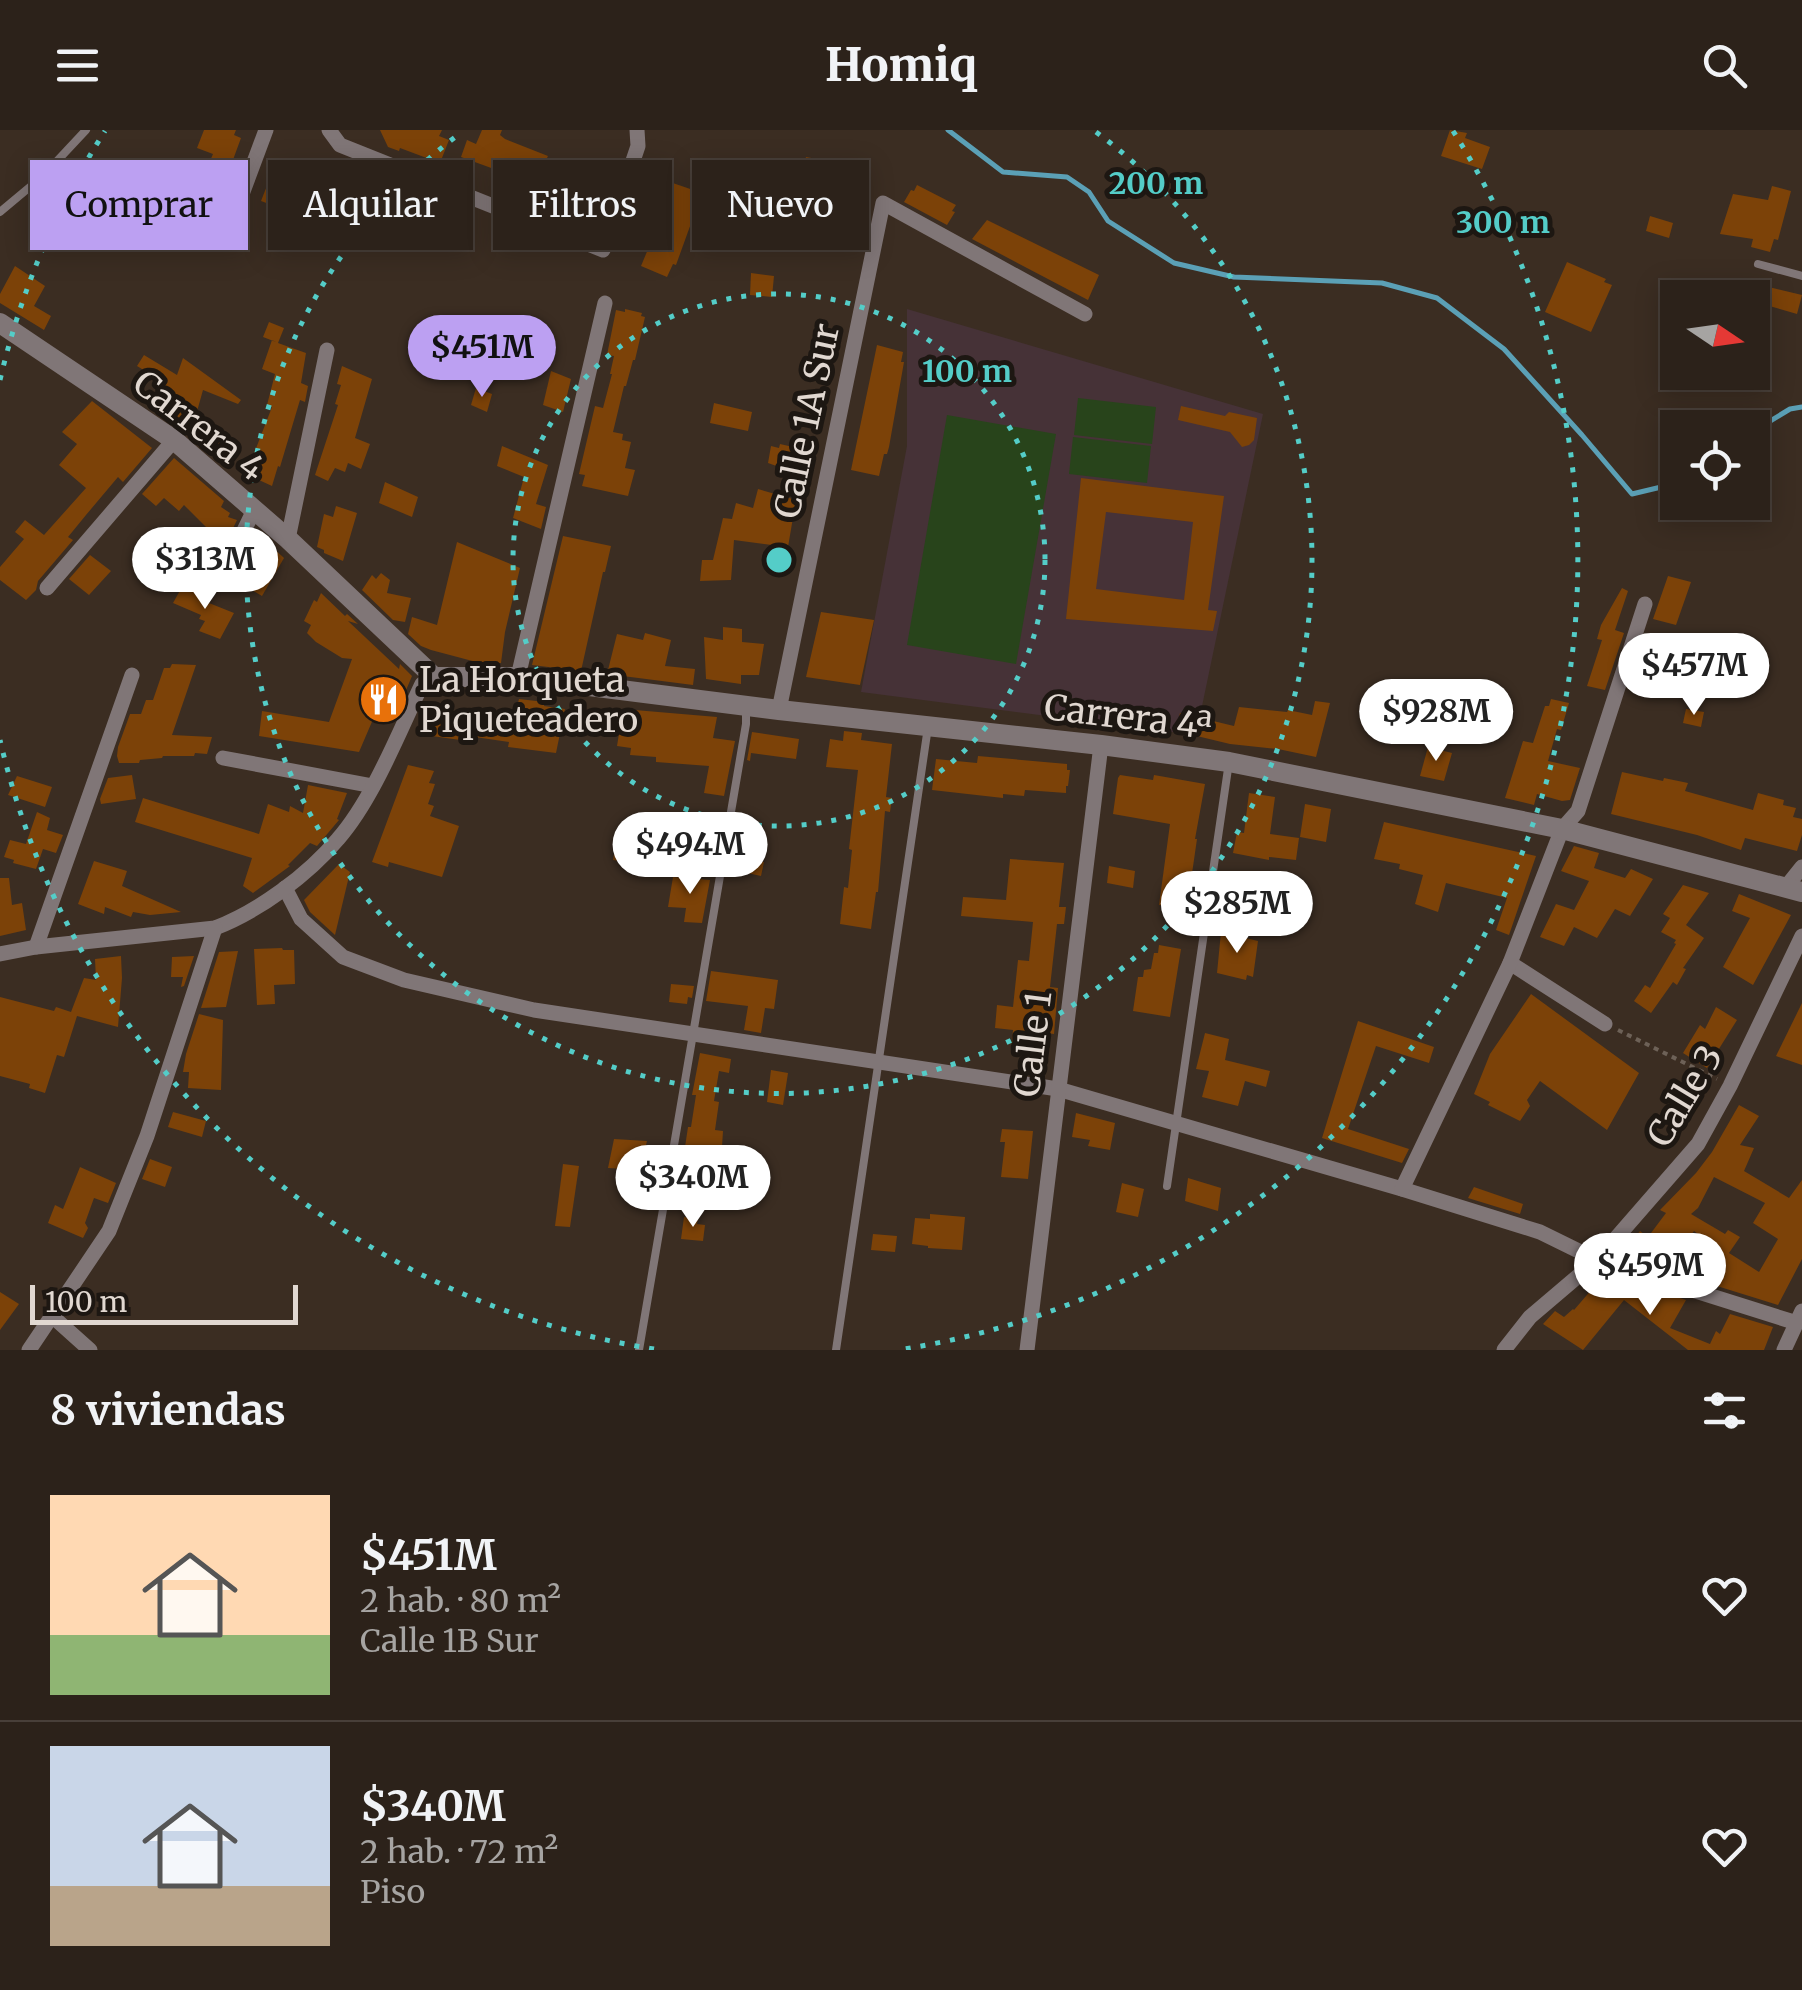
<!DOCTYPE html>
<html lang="es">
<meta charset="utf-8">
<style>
:root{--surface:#2c221a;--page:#382f27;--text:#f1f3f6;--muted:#a6a4a2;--line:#483f39;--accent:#bca0f2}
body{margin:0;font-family:Merriweather,serif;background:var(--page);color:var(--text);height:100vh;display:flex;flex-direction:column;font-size:38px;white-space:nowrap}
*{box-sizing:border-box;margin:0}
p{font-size:32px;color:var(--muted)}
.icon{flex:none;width:55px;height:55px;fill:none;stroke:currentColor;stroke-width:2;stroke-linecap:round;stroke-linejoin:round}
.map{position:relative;height:1220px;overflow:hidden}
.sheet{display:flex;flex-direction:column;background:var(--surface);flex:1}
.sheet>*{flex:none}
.guide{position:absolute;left:30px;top:30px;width:1000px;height:90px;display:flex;gap:20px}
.needle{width:65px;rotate:103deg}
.buttons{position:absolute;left:1660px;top:150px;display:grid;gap:20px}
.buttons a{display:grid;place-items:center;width:110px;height:110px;border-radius:0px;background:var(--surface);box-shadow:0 5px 25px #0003,0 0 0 2px var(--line);font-size:50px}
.scale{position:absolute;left:30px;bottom:25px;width:268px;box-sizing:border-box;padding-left:10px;border:5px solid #e1d8d1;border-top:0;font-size:28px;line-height:35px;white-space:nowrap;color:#e1d8d1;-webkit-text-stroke:8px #1d1712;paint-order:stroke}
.price{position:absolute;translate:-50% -85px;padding:0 22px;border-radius:35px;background:#fff;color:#222;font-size:32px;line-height:65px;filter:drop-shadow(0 2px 5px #0008)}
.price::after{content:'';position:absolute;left:50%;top:60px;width:30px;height:22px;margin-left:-15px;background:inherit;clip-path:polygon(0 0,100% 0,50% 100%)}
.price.current{background:var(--accent);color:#111}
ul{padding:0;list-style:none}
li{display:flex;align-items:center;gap:30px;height:250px;padding:0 50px}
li+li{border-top:2px solid var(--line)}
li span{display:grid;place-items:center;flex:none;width:280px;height:200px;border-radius:0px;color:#555}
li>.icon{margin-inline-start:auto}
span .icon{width:120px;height:120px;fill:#fffc;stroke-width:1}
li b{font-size:42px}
h2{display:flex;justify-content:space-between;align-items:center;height:120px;padding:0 50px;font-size:42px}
.chip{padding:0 35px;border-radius:0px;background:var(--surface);box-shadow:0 5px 25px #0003,0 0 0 2px var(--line);font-size:35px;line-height:90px}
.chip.current{background:var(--accent);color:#111}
header{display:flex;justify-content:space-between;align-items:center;height:130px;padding:0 50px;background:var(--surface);font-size:45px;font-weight:800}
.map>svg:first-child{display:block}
.education{fill:#463237}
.green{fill:#28441b}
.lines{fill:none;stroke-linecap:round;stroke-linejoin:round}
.stream{stroke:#5ba0b6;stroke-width:5}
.building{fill:#7c4208;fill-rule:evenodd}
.path{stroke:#6d6157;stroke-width:4;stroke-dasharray:5 5;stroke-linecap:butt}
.service{stroke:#807677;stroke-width:8}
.minor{stroke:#807677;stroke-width:15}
.tertiary{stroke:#807677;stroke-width:20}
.ring{fill:none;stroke:#54cdc8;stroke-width:5;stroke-dasharray:5 10}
.labels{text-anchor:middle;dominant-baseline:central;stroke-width:10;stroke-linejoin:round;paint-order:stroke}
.street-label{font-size:35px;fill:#e1d8d1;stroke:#1d1712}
.poi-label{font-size:35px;fill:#e1d8d1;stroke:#1d1712;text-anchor:start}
.centre{fill:#54cdc8;stroke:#1d1712;stroke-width:5}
.ring-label{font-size:30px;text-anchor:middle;font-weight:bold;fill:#54cdc8;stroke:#1d1712;stroke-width:10;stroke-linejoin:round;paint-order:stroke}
</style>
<header><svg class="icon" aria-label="menu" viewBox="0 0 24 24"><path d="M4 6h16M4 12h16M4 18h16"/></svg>Homiq<svg class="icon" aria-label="search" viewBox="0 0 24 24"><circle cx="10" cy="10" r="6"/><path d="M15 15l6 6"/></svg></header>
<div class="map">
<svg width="1802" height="1220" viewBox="0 0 1802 1220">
<rect width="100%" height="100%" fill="#3b2d22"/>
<polygon class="education" points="907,179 1263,284 1196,605 861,562 907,316"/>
<g class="green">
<polygon points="1078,268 1156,277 1152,314 1074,305"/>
<polygon points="947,285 1056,304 1016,534 907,515"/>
<polygon points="1073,307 1151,316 1147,353 1069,344"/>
</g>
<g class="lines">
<g class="stream">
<polyline points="948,0 1003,42 1067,47 1089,62 1108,91 1174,133 1234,147 1382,153 1437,168 1504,219 1582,305 1632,364 1678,353"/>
<polyline points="1752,302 1790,279 1802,277"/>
</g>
</g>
<g class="building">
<polygon points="204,0 236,0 234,5 241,8 230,38 210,31 213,24 197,18"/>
<polygon points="380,0 442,0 439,6 449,10 440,33 400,18 399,21 388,17"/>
<polygon points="482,0 502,0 500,5 505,9 548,26 546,30 555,34 548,53 496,33 494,39 461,27 467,10 476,14"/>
<polygon points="1450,0 1467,3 1465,8 1490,17 1482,39 1441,26"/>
<polygon points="806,27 838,33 835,46 832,46 828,66 799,59"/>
<polygon points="279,34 292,39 289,44 314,50 301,86 261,71 274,38 276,40"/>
<polygon points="580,37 600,42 600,44 605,46 596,86 570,80"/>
<polygon points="664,50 702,63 676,135 673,134 667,147 641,136 661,88 652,85"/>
<polygon points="63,52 74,70 52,85 56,89 46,98 30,87 39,68 53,55 54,57"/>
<polygon points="917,55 956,75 952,81 955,82 947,95 904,72 911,60 914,61"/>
<polygon points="1772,56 1791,61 1778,110 1774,109 1770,122 1751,117 1753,109 1720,104 1733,64 1768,70"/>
<polygon points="535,60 548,63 541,83 528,78"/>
<polygon points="1650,86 1673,93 1669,108 1646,101"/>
<polygon points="987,90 1099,145 1088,170 972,109"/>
<polygon points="1567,132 1606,149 1604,152 1612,155 1591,202 1545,182"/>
<polygon points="15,136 45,156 34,176 51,186 44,200 0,173 0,164"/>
<polygon points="751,143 774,146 772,167 750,165"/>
<polygon points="1740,150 1802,165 1797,184 1752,171 1752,168 1736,168"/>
<polygon points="625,179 642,183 641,186 645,187 635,230 633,230 626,256 624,256 613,302 623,304 622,310 631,312 625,338 635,340 628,366 582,356 585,345 579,344 595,276 603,278 612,244 610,244 614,226 607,225 616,180 625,182"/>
<polygon points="269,192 284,198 278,213 306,223 301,253 308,256 305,272 300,270 280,337 278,336 272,356 246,344 272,277 267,275 275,244 262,239 272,210 276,212 263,207"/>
<polygon points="877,215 903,222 901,232 904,232 889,317 887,324 884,324 879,346 851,340"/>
<polygon points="144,225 177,245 183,228 241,270 238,274 203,260 196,285 226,302 217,320 214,318 211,323 190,305 194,299 166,279 167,277 158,273 163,252 137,236"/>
<polygon points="342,236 372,249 355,308 370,314 361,339 348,333 345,342 335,338 328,351 315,345 338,275 335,274 341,255 337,254"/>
<polygon points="551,241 571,249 563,282 543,275"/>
<polygon points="476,258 492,264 487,282 471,275"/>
<polygon points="92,271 152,318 123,352 118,347 86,385 68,407 73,410 38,451 36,460 26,470 0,450 0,437 24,409 15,402 25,390 44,405 86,358 59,335 77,314 62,302"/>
<polygon points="714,273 752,282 748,301 710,293"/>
<polygon points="1181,276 1225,286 1229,282 1257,288 1254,310 1249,315 1242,317 1230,302 1178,290"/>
<polygon points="780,314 802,319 798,339 782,336 782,338 768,333 771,316 779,318"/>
<polygon points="502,316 548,335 536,374 546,377 541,399 513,388 524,347 497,336"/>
<polygon points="174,328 224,371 221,377 230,383 228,387 237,390 217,431 195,423 208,399 184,375 179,381 164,368 156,376 142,364"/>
<path d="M 1081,348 L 1224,366 L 1208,480 L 1217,481 L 1213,501 L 1066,489 ZM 1106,382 L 1193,392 L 1184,470 L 1096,459 Z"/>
<polygon points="385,352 418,367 412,387 379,373"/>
<polygon points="758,359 796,370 788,417 734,410 731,450 700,451 702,430 713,430 723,388 732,389 736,373 753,378"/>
<polygon points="336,376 357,383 343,431 324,423 324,420 317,417 324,384 333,387"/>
<polygon points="256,402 284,428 262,466 233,449"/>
<polygon points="563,406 611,416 605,442 603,442 581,541 532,535"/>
<polygon points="457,412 520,438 505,502 501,533 480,533 431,520 421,516 408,504 412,487 437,495"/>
<polygon points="90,425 111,441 89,465 69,449"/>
<polygon points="381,443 390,450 387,463 411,468 405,492 393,490 362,460 372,445 376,449"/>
<polygon points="1668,446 1691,452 1676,495 1653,489"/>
<polygon points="182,457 206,466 204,471 234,483 220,509 199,501 205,491 199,489 201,485 173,473"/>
<polygon points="1622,458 1628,461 1615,500 1624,503 1605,560 1587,556 1602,510 1597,509 1601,495"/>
<polygon points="321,463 345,486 347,484 358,494 348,491 399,539 400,534 412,546 404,565 402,565 392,581 377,580 359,622 259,606 262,581 329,592 352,529 342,528 316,512 307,503 311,495 304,491 314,470 317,472"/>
<polygon points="821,482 874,490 860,555 806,547"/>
<polygon points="723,497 742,499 742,512 764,514 759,545 741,545 741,554 706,549 704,507 723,510"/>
<polygon points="645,503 671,510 665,536 695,539 693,555 607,544 617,504 643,510"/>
<polygon points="172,534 196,535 172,605 212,607 207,624 195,623 194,626 163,626 162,628 140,630 139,633 119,633 117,626 118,617 130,584 141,584 146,570 153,570 164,538 170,538"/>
<polygon points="519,569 545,572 544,576 565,579 556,623 508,617 509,612 461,605 460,610 432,606 439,580 490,587 489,591 512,596"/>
<polygon points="1551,569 1569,573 1561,600 1557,599 1548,631 1580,638 1570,670 1562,671 1537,664 1534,675 1505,668 1523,611 1533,613 1545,576 1549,576"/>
<polygon points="1315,571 1330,573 1316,627 1278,619 1230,614 1176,601 1180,583 1234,596 1239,577 1287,582 1288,580 1312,585"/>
<polygon points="623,579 717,587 713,608 735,611 724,666 704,663 709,636 656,632 656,627 630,625 631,618 617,616"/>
<polygon points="1686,579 1704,582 1701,597 1683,593"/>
<polygon points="844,601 862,603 861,610 892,614 886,667 892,668 890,682 885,681 878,762 876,762 871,799 840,794 844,757 848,758 852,720 849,719 858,640 826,637 830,609 843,611"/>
<polygon points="752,602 799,609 796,629 751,623 750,631 747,630"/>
<polygon points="1428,617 1452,623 1444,651 1420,646"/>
<polygon points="978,626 1067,634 1067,640 1070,640 1068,656 1066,656 1066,663 1025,660 1024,666 1003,664 1003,668 932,660 936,629 977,633"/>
<polygon points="408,635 434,641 429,653 435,654 428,674 434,676 430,686 459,696 442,747 389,732 388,737 372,732"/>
<polygon points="1622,642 1663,651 1664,648 1688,653 1685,661 1753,680 1758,663 1784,670 1783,675 1796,678 1793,687 1802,689 1802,705 1797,721 1745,708 1741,720 1697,705 1611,684"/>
<polygon points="132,645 136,669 101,674 100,669 108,648"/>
<polygon points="1120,645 1153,650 1154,645 1205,654 1195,709 1197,709 1186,785 1166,781 1167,776 1159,775 1170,694 1113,684 1118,648"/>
<polygon points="17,646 52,657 45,677 8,665"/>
<polygon points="308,655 347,663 337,689 339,690 317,716 310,713 288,735 290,736 253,763 243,756 252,728 135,692 143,668 259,704 268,674 289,682 290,676 303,683"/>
<polygon points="1249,663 1275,667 1270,704 1299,708 1296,730 1269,727 1269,730 1233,723 1237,702 1244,703"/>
<polygon points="1305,674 1331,679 1326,712 1300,707"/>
<polygon points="37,682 50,688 47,700 63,705 56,723 43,719 36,739 13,733 14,730 4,727 10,710 26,714"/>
<polygon points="1384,692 1536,726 1509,805 1496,800 1507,768 1446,753 1438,782 1415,774 1423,745 1399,739 1400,734 1374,729"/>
<polygon points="744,705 765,710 760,732 764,732 761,746 738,741"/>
<polygon points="616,713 629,715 626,732 613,730"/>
<polygon points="1574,716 1599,723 1594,738 1625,748 1631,739 1653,749 1630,786 1615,779 1597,808 1574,797 1564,816 1540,807 1556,774 1574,780 1589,751 1561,741"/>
<polygon points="1010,729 1064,733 1059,777 1066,777 1064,794 1057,794 1050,857 1058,858 1054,904 1040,902 1039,924 1011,922 1013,900 995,898 997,875 1013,877 1018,830 1029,831 1033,792 961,786 963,767 1006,770"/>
<polygon points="94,731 127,741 122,756 181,782 150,785 133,782 131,787 105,777 104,784 78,774"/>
<polygon points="339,734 350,742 335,805 310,782 304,770"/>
<polygon points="1109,736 1135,741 1133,758 1107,753"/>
<polygon points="673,747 710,750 702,793 684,792 686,778 668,777"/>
<polygon points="0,748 9,748 12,775 22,773 26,800 0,806"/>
<polygon points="1683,755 1709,763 1686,795 1704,808 1683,838 1686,839 1677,855 1673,852 1651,883 1634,871 1645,855 1650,858 1676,814 1674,813 1676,810 1661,802 1670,788 1663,784"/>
<polygon points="1739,764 1791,785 1753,855 1723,837 1750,788 1732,781"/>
<polygon points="1221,802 1258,811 1253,847 1247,845 1246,850 1217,843"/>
<polygon points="1159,815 1181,819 1170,887 1133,881 1138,847 1143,847 1144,840 1151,839 1154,823 1158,823"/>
<polygon points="282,818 283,820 294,820 295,854 274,855 275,874 257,875 254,819"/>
<polygon points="238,821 226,877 201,878 219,822"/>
<polygon points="121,826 122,848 118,897 77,886 64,927 57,925 45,963 29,958 30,954 0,946 0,867 54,881 56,877 71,882 84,848 96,850 95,829"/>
<polygon points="194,826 184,856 181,857 183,847 171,847 172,827"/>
<polygon points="711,841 778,850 774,879 765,878 761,903 744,900 748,876 706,871"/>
<polygon points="671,854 694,856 692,868 688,867 687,874 669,872"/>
<polygon points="1531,864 1639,943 1607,1000 1540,951 1527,970 1530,976 1520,991 1488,975 1490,972 1474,964 1490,924"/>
<polygon points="1802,873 1802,935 1776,926"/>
<polygon points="1716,877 1737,890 1707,938 1683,923 1700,895 1705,899"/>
<polygon points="199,884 223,890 221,960 188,958 189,942 183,942 186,924"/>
<polygon points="1358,891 1434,917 1429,933 1376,916 1348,999 1409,1019 1402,1033 1322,1008"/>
<polygon points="1205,903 1229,909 1225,930 1270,941 1266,957 1245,951 1238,976 1202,967 1209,941 1196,939"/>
<polygon points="700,923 731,929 729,943 719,941 714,971 719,972 715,1000 723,1001 720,1049 701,1047 697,1079 676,1077 688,997 691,997 696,965 692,965"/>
<polygon points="771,940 788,943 783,975 767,972"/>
<path d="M 1739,975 L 1759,986 L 1740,1015 L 1754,1018 L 1744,1041 L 1789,1068 L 1802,1050 L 1802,1129 L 1778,1175 L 1643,1133 L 1625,1119 L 1640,1101 L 1648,1107 L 1666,1083 L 1660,1080 L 1696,1043 L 1712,1022 ZM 1714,1047 L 1765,1073 L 1753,1093 L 1778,1109 L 1759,1142 L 1729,1123 L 1740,1107 L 1728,1100 L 1725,1104 L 1691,1084 L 1698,1078 ZM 1694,1101 L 1717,1118 L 1698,1145 L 1675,1127 Z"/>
<polygon points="173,982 206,991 202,1007 168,997"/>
<polygon points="1076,983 1115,993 1110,1020 1088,1016 1090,1010 1072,1007"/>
<polygon points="1002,999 1033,1001 1028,1049 1001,1047 1005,1012 1000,1012"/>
<polygon points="614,1009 647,1011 640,1040 608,1038"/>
<polygon points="150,1029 172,1037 165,1057 142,1049"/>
<polygon points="563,1034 579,1036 570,1097 555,1096"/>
<polygon points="80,1037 116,1053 108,1073 94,1068 85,1093 88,1098 83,1108 48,1093 55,1075 63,1079"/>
<polygon points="1188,1048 1221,1058 1218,1081 1185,1071"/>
<polygon points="1122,1053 1144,1059 1138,1087 1116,1082"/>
<polygon points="1474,1057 1523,1074 1520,1084 1468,1068"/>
<polygon points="930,1084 965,1087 962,1120 928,1118 928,1116 912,1114 915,1088 930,1089"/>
<polygon points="684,1087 698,1089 697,1094 705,1095 703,1111 681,1109"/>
<polygon points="873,1104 897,1106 895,1122 871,1120"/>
<polygon points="1605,1144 1686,1170 1670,1198 1710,1214 1716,1201 1720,1204 1730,1184 1773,1197 1764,1220 1688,1220 1624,1170 1583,1220 1543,1194 1555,1181 1564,1187 1573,1179 1574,1180"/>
<polygon points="0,1162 19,1174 0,1200"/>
</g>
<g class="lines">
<polyline class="path" points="1618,900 1717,949"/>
<g class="service">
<polyline points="0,82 43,46 86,0"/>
<polyline points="1758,134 1802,146"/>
<polyline points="1167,1056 1229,632"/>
<polyline points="639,1220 746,594 746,580"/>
<polyline points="836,1220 928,597"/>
</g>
<g class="minor">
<polyline points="329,0 340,15 603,120 638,16 637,0"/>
<polyline points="241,67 266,0"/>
<polyline points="288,409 327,220"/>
<polyline points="219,452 254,380"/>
<polyline points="47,458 174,310"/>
<polyline points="518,547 605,173"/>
<polyline points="779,580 883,73 1085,184"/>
<polyline points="223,628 373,656"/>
<polyline points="1786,757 1802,737"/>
<polyline points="285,758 301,789 343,827 404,850 534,880 1058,959 1402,1059 1540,1102 1597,1130 1797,1193"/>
<polyline points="36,817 132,545"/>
<path d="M 0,824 L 36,817 L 215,798 C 259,781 308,745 338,709 C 373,669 399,602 422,554 L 434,547"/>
<polyline points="1510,833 1605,894"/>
<polyline points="1402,1059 1510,833 1562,699 1578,681 1645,474"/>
<polyline points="52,1186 90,1220"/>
<polyline points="29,1220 109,1101 147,1006 215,798"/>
<polyline points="1027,1220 1101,615"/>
<polyline points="1504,1220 1530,1187 1597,1130 1698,1014 1730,956 1802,806"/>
<polyline points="1784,1220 1802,1181"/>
</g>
<polyline class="tertiary" points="0,193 174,310 288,409 434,547 518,547 779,580 1101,615 1229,632 1562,699 1802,762"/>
</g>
<g class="ring">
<circle cx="779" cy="430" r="266"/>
<path d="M1096 2A533 533 0 1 1 462 2"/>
<path d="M654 1219A799 799 0 0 1 0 610M0 250A799 799 0 0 1 105 1M1453 1A799 799 0 0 1 904 1219"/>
</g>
<defs>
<symbol id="restaurant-disc" viewBox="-11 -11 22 22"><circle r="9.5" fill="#e8710a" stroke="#1d1712"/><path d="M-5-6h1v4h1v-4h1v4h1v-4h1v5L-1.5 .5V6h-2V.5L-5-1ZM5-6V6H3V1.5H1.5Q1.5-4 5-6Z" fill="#fff"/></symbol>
</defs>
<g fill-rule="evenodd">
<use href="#restaurant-disc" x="356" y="542" width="55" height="55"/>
</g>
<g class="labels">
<g class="street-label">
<text transform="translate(807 291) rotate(-78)">Calle 1A Sur</text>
<text transform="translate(199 296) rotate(38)">Carrera 4</text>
<text transform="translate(1128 587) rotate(7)">Carrera 4ª</text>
<text transform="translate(1033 914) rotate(-83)">Calle 1</text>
<text transform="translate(1685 966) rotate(-59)">Calle 3</text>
</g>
<g class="poi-label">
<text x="419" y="550">La Horqueta<tspan x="419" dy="40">Piqueteadero</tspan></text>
</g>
</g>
<circle cx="779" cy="430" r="15" class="centre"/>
<g class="ring-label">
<text x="1156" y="64">200 m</text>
<text x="1503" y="103">300 m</text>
<text x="967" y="252">100 m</text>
</g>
</svg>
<div class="buttons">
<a><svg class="needle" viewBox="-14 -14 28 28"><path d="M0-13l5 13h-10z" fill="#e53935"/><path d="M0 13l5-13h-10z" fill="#a6a4a2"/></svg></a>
<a><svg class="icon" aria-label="locate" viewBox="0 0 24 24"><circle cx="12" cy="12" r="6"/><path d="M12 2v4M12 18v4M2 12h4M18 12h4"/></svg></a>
</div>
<div class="scale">100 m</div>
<b class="price current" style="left:482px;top:270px">$451M</b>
<b class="price" style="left:205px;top:482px">$313M</b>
<b class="price" style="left:1694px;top:588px">$457M</b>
<b class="price" style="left:1436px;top:634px">$928M</b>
<b class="price" style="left:690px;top:767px">$494M</b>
<b class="price" style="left:1237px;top:826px">$285M</b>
<b class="price" style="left:693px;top:1100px">$340M</b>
<b class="price" style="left:1650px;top:1188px">$459M</b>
<div class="guide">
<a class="chip current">Comprar</a>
<a class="chip">Alquilar</a>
<a class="chip">Filtros</a>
<a class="chip">Nuevo</a>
</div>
</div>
<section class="sheet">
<h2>8 viviendas<svg class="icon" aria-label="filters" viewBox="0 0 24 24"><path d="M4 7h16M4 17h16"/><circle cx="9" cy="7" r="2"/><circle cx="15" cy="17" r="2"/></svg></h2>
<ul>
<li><span style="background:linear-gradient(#ffd9b3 70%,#8fb573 0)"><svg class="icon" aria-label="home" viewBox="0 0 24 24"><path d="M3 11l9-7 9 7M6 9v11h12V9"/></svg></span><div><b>$451M</b><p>2 hab. · 80 m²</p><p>Calle 1B Sur</p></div><svg class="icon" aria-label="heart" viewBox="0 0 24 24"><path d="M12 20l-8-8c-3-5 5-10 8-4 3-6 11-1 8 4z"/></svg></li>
<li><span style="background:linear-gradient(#c9d6e8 70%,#b9a48a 0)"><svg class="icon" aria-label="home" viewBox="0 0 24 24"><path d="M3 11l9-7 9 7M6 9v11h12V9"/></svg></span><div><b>$340M</b><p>2 hab. · 72 m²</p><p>Piso</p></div><svg class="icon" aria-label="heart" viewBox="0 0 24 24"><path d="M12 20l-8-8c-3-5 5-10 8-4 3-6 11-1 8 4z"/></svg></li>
</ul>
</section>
